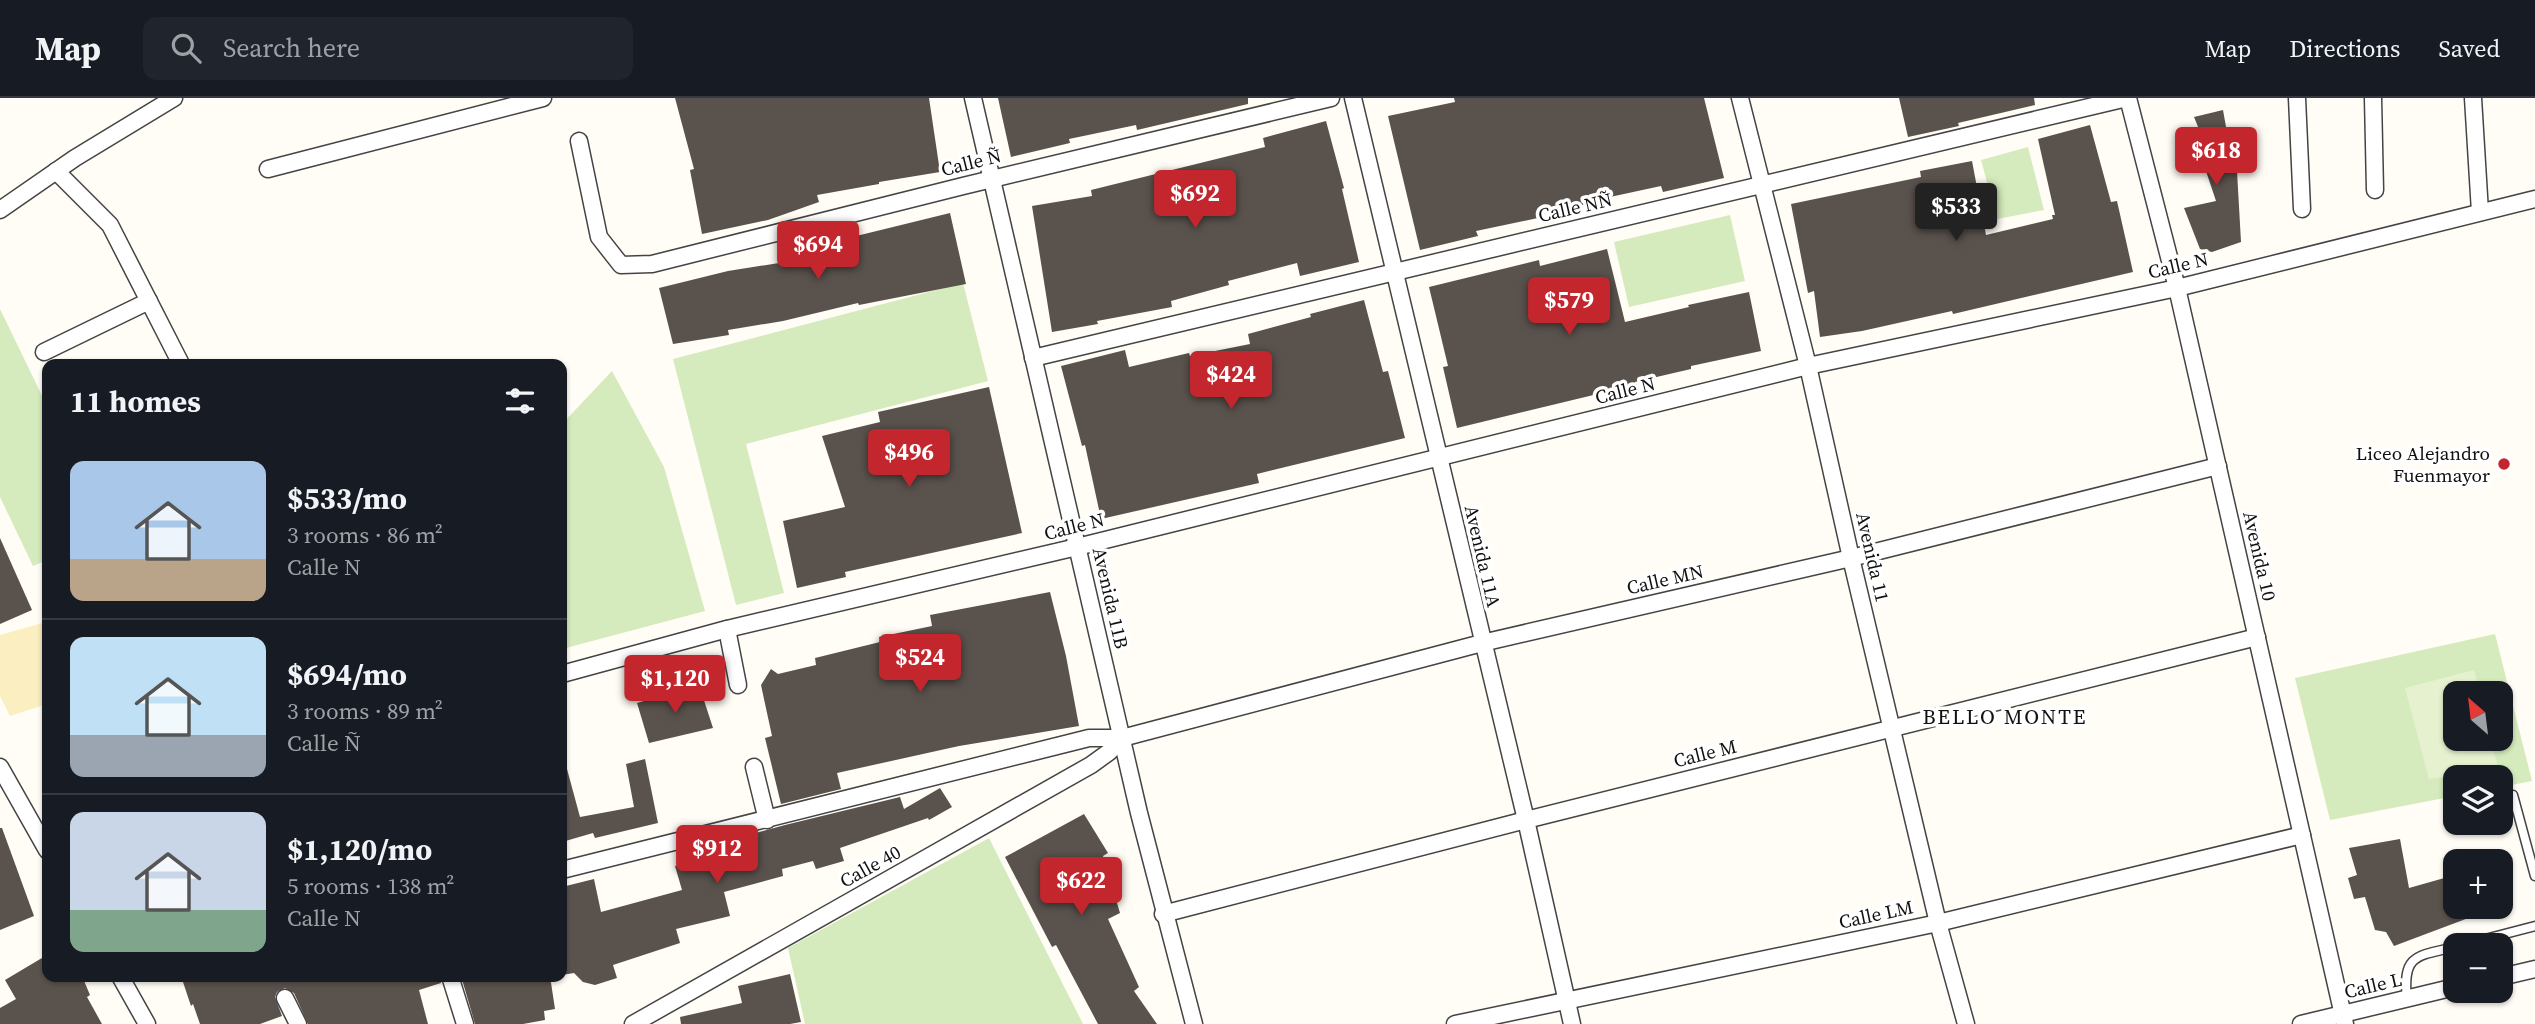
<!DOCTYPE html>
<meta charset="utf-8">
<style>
:root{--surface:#171b24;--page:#20242c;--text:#f1f3f6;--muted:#9ea1a6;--line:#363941;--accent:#c4262e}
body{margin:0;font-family:"Source Serif 4",serif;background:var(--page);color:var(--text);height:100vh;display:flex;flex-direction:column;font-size:26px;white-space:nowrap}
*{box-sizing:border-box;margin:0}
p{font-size:23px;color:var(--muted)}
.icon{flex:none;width:38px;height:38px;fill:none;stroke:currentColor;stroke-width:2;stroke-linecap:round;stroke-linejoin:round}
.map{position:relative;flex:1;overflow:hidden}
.side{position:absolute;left:42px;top:261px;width:525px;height:623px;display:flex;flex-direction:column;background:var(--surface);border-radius:14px;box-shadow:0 2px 5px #0004}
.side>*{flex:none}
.needle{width:46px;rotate:332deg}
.tools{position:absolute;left:2443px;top:583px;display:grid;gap:14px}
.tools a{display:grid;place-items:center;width:70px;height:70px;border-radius:14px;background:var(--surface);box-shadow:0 2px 5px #0004;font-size:35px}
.price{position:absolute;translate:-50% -60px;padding:0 16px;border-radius:7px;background:var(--accent);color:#fff;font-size:23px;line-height:46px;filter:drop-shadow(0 2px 4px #0008)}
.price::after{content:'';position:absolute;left:50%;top:42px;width:21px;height:16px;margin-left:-10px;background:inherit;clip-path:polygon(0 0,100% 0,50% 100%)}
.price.current{background:#222;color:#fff}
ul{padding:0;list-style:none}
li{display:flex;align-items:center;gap:21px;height:175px;padding:0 28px}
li+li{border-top:2px solid var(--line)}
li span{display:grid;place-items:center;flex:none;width:196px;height:140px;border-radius:14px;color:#555}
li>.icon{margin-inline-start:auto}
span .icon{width:84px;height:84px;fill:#fffc;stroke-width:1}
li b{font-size:30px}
h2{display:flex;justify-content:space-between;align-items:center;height:84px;padding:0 28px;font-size:30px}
header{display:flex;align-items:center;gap:42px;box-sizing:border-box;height:98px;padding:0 35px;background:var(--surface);border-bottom:2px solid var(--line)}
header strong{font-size:33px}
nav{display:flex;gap:38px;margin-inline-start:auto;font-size:24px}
.search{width:490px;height:63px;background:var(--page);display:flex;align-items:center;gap:18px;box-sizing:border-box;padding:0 24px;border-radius:14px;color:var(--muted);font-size:26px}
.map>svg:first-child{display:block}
.green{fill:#d5ebbd;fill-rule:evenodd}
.sand{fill:#fbeec1}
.pitch{fill:#e6f2cf}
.building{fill:#5a524d}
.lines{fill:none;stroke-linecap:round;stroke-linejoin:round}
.lane-casing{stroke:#444;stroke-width:11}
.street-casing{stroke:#444;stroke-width:19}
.lane{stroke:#fff;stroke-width:8}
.street{stroke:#fff;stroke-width:16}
.poi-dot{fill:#c4262e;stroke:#fff;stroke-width:2.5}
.labels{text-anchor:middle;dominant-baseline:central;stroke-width:7;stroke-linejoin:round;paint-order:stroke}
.street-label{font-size:19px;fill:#111;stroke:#fff}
.poi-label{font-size:19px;fill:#111;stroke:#fff;text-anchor:end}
.neighbourhood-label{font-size:21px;letter-spacing:2px;fill:#111;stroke:#fff}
</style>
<header>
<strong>Map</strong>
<div class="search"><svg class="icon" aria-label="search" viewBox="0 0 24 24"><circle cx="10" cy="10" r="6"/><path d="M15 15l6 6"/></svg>Search here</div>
<nav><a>Map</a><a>Directions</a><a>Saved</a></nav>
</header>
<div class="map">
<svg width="2535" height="926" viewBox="0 0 2535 926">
<rect width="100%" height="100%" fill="#fffdf5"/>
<g class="green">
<polygon points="2028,49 2044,112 1997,121 1981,62"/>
<polygon points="1730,117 1745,183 1629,209 1614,144"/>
<polygon points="963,185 988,283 746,346 784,495 736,507 673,261"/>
<polygon points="0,211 47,308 47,462 33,468 0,399"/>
<polygon points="612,273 664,369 705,513 562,551 562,326"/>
<path d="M 2495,536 L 2532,683 L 2501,689 L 2501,679 L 2455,679 L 2455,698 L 2330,722 L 2295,580 ZM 2455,595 L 2501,595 L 2501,640 L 2455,640 Z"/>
<polygon points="989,740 1083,926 805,926 788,850"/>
</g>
<polygon class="sand" points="46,524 47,606 10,618 0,598 0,537"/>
<polygon class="pitch" points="2474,572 2480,595 2455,595 2455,640 2491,641 2498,670 2429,681 2405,590"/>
<g class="building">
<polygon points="675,0 929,0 940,74 879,84 879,86 817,97 819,104 768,122 702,136 690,72 694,71"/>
<polygon points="998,0 1248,0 1248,6 1137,32 1136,27 1069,41 1070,45 1011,59"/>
<polygon points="1454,0 1704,0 1724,80 1663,94 1661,88 1596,102 1597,104 1538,117 1538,120 1476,133 1478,138 1420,152 1388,18 1455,4"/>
<polygon points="1899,0 2034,0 2035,7 1958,25 1959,28 1908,39"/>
<polygon points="2223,12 2234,74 2237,73 2241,144 2212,154 2200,151 2184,110 2216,103 2205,70 2189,61 2187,48 2203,41 2194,19"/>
<polygon points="1326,23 1344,90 1342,91 1359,164 1300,178 1297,165 1228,183 1229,187 1171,203 1172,209 1097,223 1098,226 1052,234 1032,108 1092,98 1091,92 1265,49 1263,40"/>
<polygon points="2090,27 2111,104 2117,103 2133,174 1953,216 1952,213 1862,233 1820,239 1814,193 1808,195 1791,106 1921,79 1920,73 1972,63 1986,137 2053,121 2052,117 2055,117 2038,41"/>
<polygon points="950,115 966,186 859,207 858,205 783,223 728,232 729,237 673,246 659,190 728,173 785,164 785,162 842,148 840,142"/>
<polygon points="1607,151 1625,224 1689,209 1688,207 1749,194 1761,253 1691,268 1691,271 1635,284 1635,287 1457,330 1443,269 1448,268 1429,189 1539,162 1540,168"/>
<polygon points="1364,202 1383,274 1388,273 1405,340 1257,376 1259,385 1101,421 1085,347 1082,348 1061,268 1125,252 1129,269 1189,255 1190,258 1250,246 1248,236 1311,219 1310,216"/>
<polygon points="989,289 1022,435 845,474 846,479 797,490 783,423 845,409 822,338 880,324 878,314"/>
<polygon points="0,440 32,512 0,526"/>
<polygon points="1050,494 1066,558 1079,628 959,648 837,675 841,691 781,706 765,640 772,638 761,587 771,571 778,576 816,567 815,560 880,544 879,539 932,528 930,517"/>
<polygon points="699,587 713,630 649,645 637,605"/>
<polygon points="645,661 658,725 595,740 593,735 562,744 562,672 567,671 580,719 634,709 626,666"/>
<polygon points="940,690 952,709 929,722 928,720 840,750 844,763 816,771 813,763 782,771 783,778 724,794 730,818 676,831 680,845 613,867 617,880 595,887 583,884 574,875 562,877 562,789 594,781 601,814 682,792 675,768 723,753 720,745 785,727 900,699 904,711"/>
<polygon points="1084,716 1108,755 1103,758 1120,815 1108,821 1139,889 1134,893 1157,926 1098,926 1056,847 1052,849 1005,759"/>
<polygon points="0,730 2,730 34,818 0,832"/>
<polygon points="2400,741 2409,790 2455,777 2455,808 2495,808 2495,810 2394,848 2386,834 2375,832 2365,799 2354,801 2348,780 2357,777 2349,750"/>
<polygon points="47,857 47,878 82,878 90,897 87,899 102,926 0,926 0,910 16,901 5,882"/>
<polygon points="790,876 801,924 790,926 681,926 680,919 742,905 738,888"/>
<polygon points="181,878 440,878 441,885 419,892 428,926 308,926 294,895 285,890 277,894 275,899 282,918 260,926 200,926 193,906 191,908"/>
<polygon points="461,878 550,878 555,911 544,913 545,922 523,926 475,926"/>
</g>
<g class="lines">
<defs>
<g id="lane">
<polyline points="2513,697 2535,778"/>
<polyline points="2462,847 2535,828"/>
<path d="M 2407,901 C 2402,856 2417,858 2455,849"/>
</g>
<g id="street">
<polyline points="973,0 1139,715 1194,926"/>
<polyline points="1353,0 1526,722 1572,926"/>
<polyline points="1740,0 1808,268 1851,460 1938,825 1966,926"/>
<polyline points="2128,0 2177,190 2345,926"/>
<polyline points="2297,0 2302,111"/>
<polyline points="2373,0 2375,92"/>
<polyline points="2473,0 2480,114"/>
<polyline points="579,43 599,139 621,167 652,166 963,88 1331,0"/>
<polyline points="268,71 543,0"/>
<polyline points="56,73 110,127 181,266"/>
<polyline points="0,112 75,60 174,0"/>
<polyline points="44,254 149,203"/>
<polyline points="1033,260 2127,0"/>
<polyline points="727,531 738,587"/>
<polyline points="562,576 727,531 1077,449 1808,268 2177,190 2535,101"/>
<polyline points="0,669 47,752"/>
<polyline points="754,669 767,722"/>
<polyline points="562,772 1089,640 1122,640 1482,545 1851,460 2218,368"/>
<polyline points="1163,816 1526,722 2257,539"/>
<polyline points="120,878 147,926"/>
<polyline points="450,878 465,926"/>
<polyline points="2501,879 2535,871"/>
<polyline points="285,900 298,926"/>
<polyline points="633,926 1091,667 1109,654 1122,640"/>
<polyline points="1455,926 1938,825 2302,737"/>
<polyline points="2301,926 2455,889"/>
</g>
</defs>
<use href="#lane" class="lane-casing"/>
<use href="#street" class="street-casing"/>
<use href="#lane" class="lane"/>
<use href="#street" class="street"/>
</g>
<circle class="poi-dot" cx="2504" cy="366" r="7"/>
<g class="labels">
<g class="street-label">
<text transform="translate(971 64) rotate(-14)">Calle Ñ</text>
<text transform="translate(1575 109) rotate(-13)">Calle NÑ</text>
<text transform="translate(2178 167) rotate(-13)">Calle N</text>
<text transform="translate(1625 292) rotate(-14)">Calle N</text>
<text transform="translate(1074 428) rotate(-14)">Calle N</text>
<text transform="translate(1483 458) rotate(77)">Avenida 11A</text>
<text transform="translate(2260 458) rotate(77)">Avenida 10</text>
<text transform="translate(1873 459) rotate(77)">Avenida 11</text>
<text transform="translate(1665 481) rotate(-13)">Calle MN</text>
<text transform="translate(1111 500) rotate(77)">Avenida 11B</text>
<text transform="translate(1705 655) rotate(-14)">Calle M</text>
<text transform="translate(870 768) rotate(-29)">Calle 40</text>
<text transform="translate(1876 816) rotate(-12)">Calle LM</text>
<text transform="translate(2373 887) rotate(-13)">Calle L</text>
</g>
<g class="poi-label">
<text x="2490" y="355">Liceo Alejandro<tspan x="2490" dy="22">Fuenmayor</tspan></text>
</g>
<g class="neighbourhood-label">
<text x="2005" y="618">BELLO MONTE</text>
</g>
</g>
</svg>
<div class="tools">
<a><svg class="needle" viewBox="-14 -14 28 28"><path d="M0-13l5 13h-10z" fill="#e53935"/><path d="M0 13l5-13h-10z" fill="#9ea1a6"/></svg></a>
<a><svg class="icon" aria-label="layers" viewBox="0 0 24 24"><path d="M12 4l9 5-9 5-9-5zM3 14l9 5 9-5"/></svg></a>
<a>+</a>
<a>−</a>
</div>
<b class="price" style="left:2216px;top:89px">$618</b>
<b class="price" style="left:1195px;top:132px">$692</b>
<b class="price current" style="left:1956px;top:145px">$533</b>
<b class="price" style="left:818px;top:183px">$694</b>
<b class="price" style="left:1569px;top:239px">$579</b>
<b class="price" style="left:1231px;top:313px">$424</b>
<b class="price" style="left:909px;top:391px">$496</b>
<b class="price" style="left:920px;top:596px">$524</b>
<b class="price" style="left:675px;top:617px">$1,120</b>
<b class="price" style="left:717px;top:787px">$912</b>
<b class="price" style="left:1081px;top:819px">$622</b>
<section class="side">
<h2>11 homes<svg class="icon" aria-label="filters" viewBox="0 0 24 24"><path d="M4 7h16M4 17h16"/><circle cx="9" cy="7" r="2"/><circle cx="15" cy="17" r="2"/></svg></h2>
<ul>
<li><span style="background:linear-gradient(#a9c7e8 70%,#b9a48a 0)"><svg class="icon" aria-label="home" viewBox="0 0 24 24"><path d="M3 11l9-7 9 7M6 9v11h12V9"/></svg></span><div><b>$533/mo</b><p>3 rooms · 86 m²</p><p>Calle N</p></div></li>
<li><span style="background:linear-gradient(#bfe0f5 70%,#9aa5b1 0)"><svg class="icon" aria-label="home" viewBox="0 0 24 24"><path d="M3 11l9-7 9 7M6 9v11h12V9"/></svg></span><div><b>$694/mo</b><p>3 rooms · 89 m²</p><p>Calle Ñ</p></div></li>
<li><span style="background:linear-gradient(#c9d6e8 70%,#7fa58c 0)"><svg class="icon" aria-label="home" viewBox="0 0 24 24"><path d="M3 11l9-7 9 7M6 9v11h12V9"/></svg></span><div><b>$1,120/mo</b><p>5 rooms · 138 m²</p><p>Calle N</p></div></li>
</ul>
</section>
</div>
